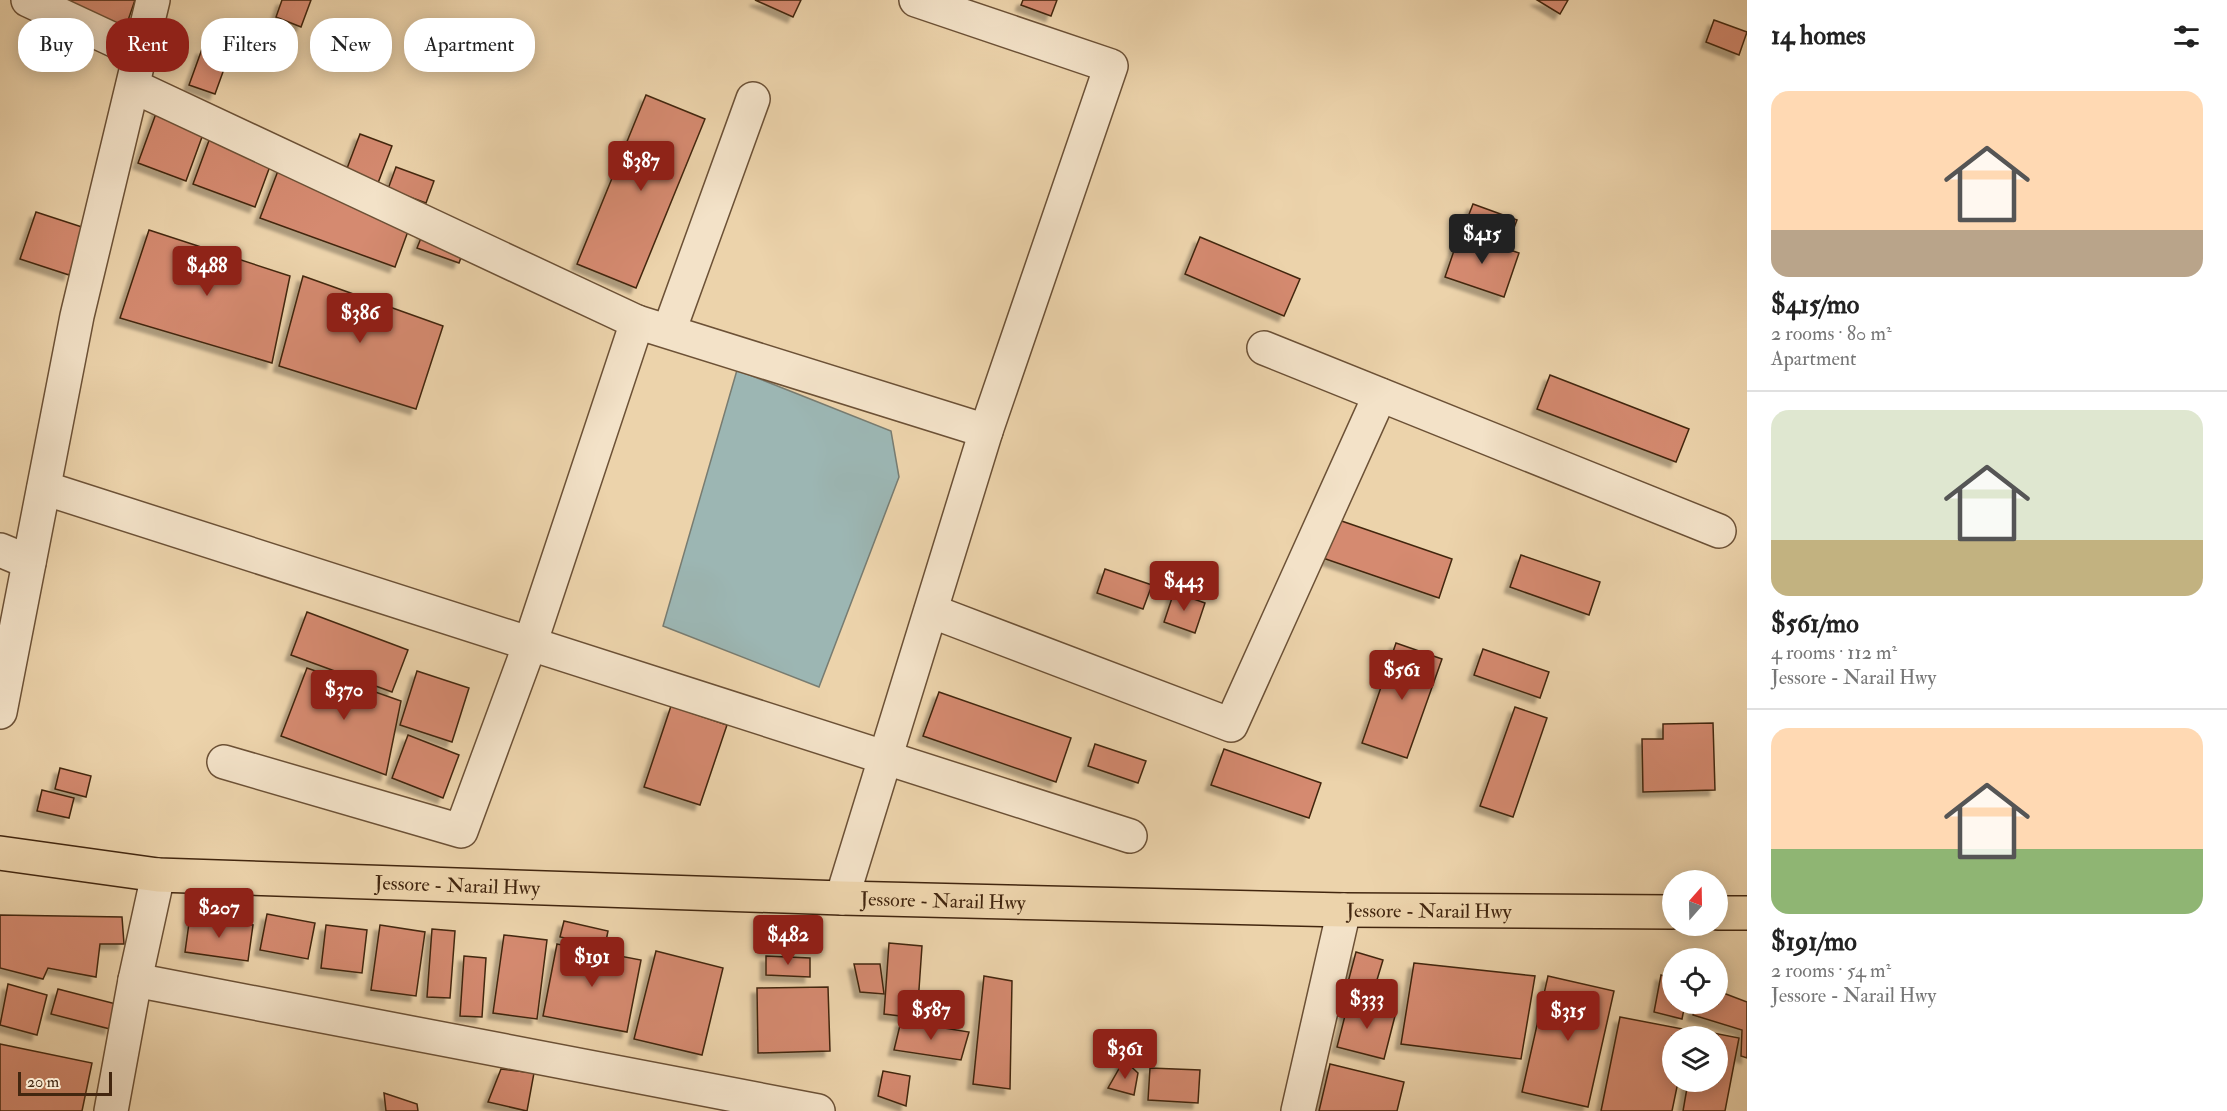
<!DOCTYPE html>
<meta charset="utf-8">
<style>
:root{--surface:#fff;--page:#f6f6f6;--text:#222;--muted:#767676;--line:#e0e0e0;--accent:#8f2418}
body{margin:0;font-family:"IM FELL Double Pica",serif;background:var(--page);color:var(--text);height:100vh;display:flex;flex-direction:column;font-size:22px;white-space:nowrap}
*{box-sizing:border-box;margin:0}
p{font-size:20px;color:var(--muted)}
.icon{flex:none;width:33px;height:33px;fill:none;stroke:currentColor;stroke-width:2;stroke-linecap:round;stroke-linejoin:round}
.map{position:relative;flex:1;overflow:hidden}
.panel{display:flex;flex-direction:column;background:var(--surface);width:480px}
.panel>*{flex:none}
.top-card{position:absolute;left:18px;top:18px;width:570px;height:54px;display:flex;gap:12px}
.needle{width:39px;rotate:20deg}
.controls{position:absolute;left:1662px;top:870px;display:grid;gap:12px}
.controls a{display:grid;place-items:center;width:66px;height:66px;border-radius:50%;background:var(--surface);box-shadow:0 3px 15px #0003;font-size:30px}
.scale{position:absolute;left:18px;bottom:15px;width:94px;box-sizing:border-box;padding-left:6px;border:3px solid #42260f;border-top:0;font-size:16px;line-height:21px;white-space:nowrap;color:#42260f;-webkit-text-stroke:4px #f3e2c8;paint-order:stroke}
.price{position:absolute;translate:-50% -51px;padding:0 14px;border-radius:6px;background:var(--accent);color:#fff;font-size:20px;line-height:39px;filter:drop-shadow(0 2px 3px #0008)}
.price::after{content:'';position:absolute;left:50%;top:36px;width:18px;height:14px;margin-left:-9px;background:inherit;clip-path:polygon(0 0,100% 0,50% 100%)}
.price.current{background:#222;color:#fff}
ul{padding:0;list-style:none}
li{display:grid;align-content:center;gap:12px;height:318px;padding:0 24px}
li+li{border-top:2px solid var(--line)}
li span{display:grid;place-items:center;height:186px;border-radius:18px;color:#555}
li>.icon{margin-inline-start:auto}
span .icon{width:108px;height:108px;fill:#fffc;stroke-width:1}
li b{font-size:26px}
h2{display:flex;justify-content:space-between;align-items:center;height:72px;padding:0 24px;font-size:26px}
.tag{padding:0 21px;border-radius:24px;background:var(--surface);box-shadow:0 3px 15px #0003;font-size:21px;line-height:54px}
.tag.current{background:var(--accent);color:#fff}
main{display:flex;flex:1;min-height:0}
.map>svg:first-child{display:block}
.water{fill:#9cb6b3;stroke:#787c71;stroke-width:1.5}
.building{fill:#d58a6f;stroke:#42260f;stroke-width:1.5;filter:url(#shadow)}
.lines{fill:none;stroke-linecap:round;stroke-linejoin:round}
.minor-casing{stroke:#6c5136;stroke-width:36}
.highway-casing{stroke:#42260f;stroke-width:36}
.minor{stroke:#f3e2c8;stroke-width:33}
.highway{stroke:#ecd3ab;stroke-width:33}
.labels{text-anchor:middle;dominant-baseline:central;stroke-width:4.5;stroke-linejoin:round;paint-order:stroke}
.street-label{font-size:20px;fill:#42260f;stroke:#f3e2c8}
</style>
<main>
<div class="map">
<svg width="1747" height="1111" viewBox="0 0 1747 1111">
<defs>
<filter id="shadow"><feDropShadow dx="-5.5" dy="5.5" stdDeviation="1.5" flood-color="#0004"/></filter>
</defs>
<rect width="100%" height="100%" fill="#ecd3ab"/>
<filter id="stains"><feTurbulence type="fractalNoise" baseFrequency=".00333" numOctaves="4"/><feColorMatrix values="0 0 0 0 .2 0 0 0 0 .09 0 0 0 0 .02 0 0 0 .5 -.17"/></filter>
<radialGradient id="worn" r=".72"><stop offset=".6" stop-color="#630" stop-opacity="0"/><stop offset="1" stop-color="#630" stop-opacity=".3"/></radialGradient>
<polygon class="water" points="737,370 891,431 899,477 819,687 663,626"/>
<g class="building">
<polygon points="71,0 135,0 123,35 63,15"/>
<polygon points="282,0 311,0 301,27 276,17"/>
<polygon points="755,0 801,0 793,17"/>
<polygon points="1023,0 1057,0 1051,16 1021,5"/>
<polygon points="1537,0 1568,0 1560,14"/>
<polygon points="1714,20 1747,32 1739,55 1706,42"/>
<polygon points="202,49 228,58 215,94 189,85"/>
<polygon points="646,95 705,119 636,288 577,264"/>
<polygon points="158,108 206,126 186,181 138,163"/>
<polygon points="360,134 392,146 378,183 346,171"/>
<polygon points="211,135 273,158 255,207 193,184"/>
<polygon points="281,163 415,212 395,267 260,218"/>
<polygon points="396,167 434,181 426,203 388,189"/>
<polygon points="1473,204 1517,220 1510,238 1466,222"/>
<polygon points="36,212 85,228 69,275 20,259"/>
<polygon points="429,218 470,233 459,263 417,248"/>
<polygon points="149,230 290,276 272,363 120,318"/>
<polygon points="1460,233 1519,253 1504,297 1445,277"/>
<polygon points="1200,237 1300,279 1284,316 1185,274"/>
<polygon points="303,276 443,326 416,409 279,366"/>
<polygon points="1550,375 1689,429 1676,462 1537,409"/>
<polygon points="1330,517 1452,559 1439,598 1317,556"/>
<polygon points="1521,555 1600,582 1589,615 1510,587"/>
<polygon points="1105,569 1152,585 1143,609 1097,593"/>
<polygon points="1174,592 1205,603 1195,633 1164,622"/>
<polygon points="307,612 408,650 392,692 291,655"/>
<polygon points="1396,643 1442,659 1407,758 1362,743"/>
<polygon points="1483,649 1549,672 1540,698 1474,675"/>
<polygon points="307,668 401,701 386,775 281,736"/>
<polygon points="417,671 469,688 452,742 400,725"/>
<polygon points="939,692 1071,738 1056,782 923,736"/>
<polygon points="671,706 727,725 700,805 644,787"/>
<polygon points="1515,707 1547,718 1513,817 1480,806"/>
<polygon points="1713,723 1715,790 1643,792 1642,739 1663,739 1663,724"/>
<polygon points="408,735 459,755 443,798 392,778"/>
<polygon points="1095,744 1146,761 1138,783 1088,766"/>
<polygon points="1224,749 1321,783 1309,818 1211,785"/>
<polygon points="60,768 91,776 86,797 55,789"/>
<polygon points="42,790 74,798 69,818 37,811"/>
<polygon points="267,914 315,923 308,959 260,950"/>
<polygon points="0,915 122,917 124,944 100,944 96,977 48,968 43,979 0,968"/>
<polygon points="190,916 253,925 248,961 185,952"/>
<polygon points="564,921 608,931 605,946 560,937"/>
<polygon points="326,925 367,930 362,973 321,968"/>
<polygon points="380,925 425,932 416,996 371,990"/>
<polygon points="432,929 455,931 450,998 427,997"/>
<polygon points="504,935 547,940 537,1019 493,1013"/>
<polygon points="889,943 922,946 917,1018 884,1014"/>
<polygon points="557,944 641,960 627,1032 543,1016"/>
<polygon points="656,951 723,968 702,1055 634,1039"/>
<polygon points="1356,952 1383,960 1373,993 1347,986"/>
<polygon points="464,956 486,958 482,1017 460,1016"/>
<polygon points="766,956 810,958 810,977 766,975"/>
<polygon points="1414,963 1535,976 1521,1059 1401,1044"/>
<polygon points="854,964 880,964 884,994 860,992"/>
<polygon points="1661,975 1672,978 1672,1004 1685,1004 1682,1019 1654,1012"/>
<polygon points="984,976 1012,981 1010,1089 973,1084"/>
<polygon points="1548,976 1614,991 1588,1107 1522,1092"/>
<polygon points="8,984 47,995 37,1035 0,1025"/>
<polygon points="828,987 830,1051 758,1053 757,988"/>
<polygon points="58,989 116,1004 110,1029 51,1014"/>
<polygon points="1718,991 1747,1002 1747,1058 1741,1056 1742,1030 1693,1015 1695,1004 1718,1004"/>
<polygon points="1349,1000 1396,1012 1384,1059 1337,1047"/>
<polygon points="1620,1017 1688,1030 1686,1036 1672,1036 1672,1082 1678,1082 1672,1111 1601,1111"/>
<polygon points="901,1021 969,1032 961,1060 894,1050"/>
<polygon points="1698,1030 1739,1038 1725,1111 1683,1111 1688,1082 1718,1082 1718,1036 1697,1036"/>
<polygon points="0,1044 92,1063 82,1111 0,1111"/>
<polygon points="1124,1060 1138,1073 1134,1095 1108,1088"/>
<polygon points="1330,1064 1404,1082 1397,1111 1319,1111"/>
<polygon points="1150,1068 1200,1070 1198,1103 1148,1100"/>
<polygon points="501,1069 534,1073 527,1111 488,1102"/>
<polygon points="883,1071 910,1076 906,1106 878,1096"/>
<polygon points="384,1093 417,1104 418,1111 386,1111"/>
</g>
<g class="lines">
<defs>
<g id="minor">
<polyline points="28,0 131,48"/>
<polyline points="133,86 637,322"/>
<polyline points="669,331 753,99"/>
<polyline points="1264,348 1719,531"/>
<polyline points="44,488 1130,836"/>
<polyline points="0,550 29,562"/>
<polyline points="931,611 1231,725 1380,395"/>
<polyline points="0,712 77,316 153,0"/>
<polyline points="224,762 461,831 530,644 637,322 986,431"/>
<polyline points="842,898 986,431 1111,66 916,0"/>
<polyline points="135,980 818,1111"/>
<polyline points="111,1111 135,980 158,875"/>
<polyline points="1298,1111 1344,910"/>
</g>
<g id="highway">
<path id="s1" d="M 0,853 L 158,875 L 842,898 L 1344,910 L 1672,912"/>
<polyline points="1718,913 1747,913"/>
</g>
</defs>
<use href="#minor" class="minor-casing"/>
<use href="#highway" class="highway-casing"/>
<use href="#minor" class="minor"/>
<use href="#highway" class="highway"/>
</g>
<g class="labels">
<g class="street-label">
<text stroke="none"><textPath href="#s1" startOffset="459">Jessore - Narail Hwy</textPath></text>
<text stroke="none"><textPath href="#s1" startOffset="945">Jessore - Narail Hwy</textPath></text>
<text stroke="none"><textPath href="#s1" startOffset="1431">Jessore - Narail Hwy</textPath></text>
</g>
</g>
<rect width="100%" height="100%" filter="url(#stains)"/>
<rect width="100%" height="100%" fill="url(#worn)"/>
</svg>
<div class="controls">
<a><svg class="needle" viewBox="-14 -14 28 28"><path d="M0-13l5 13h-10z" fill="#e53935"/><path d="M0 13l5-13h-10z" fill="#767676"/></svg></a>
<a><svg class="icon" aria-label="locate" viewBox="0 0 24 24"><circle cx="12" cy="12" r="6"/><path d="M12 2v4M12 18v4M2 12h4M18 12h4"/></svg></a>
<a><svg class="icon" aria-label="layers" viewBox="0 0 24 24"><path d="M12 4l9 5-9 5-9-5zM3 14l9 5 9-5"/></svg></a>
</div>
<div class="scale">20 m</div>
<b class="price" style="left:641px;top:192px">$387</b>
<b class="price current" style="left:1482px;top:265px">$415</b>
<b class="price" style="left:207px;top:297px">$488</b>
<b class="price" style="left:360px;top:344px">$386</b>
<b class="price" style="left:1184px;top:612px">$443</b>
<b class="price" style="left:1402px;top:701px">$561</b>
<b class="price" style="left:344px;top:721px">$370</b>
<b class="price" style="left:219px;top:939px">$207</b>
<b class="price" style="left:788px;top:966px">$482</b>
<b class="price" style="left:592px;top:988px">$191</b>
<b class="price" style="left:1367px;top:1030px">$333</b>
<b class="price" style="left:931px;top:1041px">$587</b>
<b class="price" style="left:1568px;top:1042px">$315</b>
<b class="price" style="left:1125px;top:1080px">$361</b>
<div class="top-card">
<a class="tag">Buy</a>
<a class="tag current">Rent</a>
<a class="tag">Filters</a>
<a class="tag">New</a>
<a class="tag">Apartment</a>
</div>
</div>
<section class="panel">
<h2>14 homes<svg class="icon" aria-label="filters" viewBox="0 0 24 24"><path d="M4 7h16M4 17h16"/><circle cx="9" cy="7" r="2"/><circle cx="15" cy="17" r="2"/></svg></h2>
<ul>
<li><span style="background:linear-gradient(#ffd9b3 75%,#b9a48a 0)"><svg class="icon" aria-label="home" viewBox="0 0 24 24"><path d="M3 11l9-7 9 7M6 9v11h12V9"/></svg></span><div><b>$415/mo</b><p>2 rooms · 80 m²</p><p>Apartment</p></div></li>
<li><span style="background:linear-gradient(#dfe7d0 70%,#c2b280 0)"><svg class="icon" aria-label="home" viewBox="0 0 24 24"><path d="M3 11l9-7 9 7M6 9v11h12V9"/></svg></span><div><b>$561/mo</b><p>4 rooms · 112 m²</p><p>Jessore - Narail Hwy</p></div></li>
<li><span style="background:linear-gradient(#ffd9b3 65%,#8fb573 0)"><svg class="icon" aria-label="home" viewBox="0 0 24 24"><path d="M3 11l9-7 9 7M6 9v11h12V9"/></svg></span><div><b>$191/mo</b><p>2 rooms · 54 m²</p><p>Jessore - Narail Hwy</p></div></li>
</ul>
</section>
</main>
